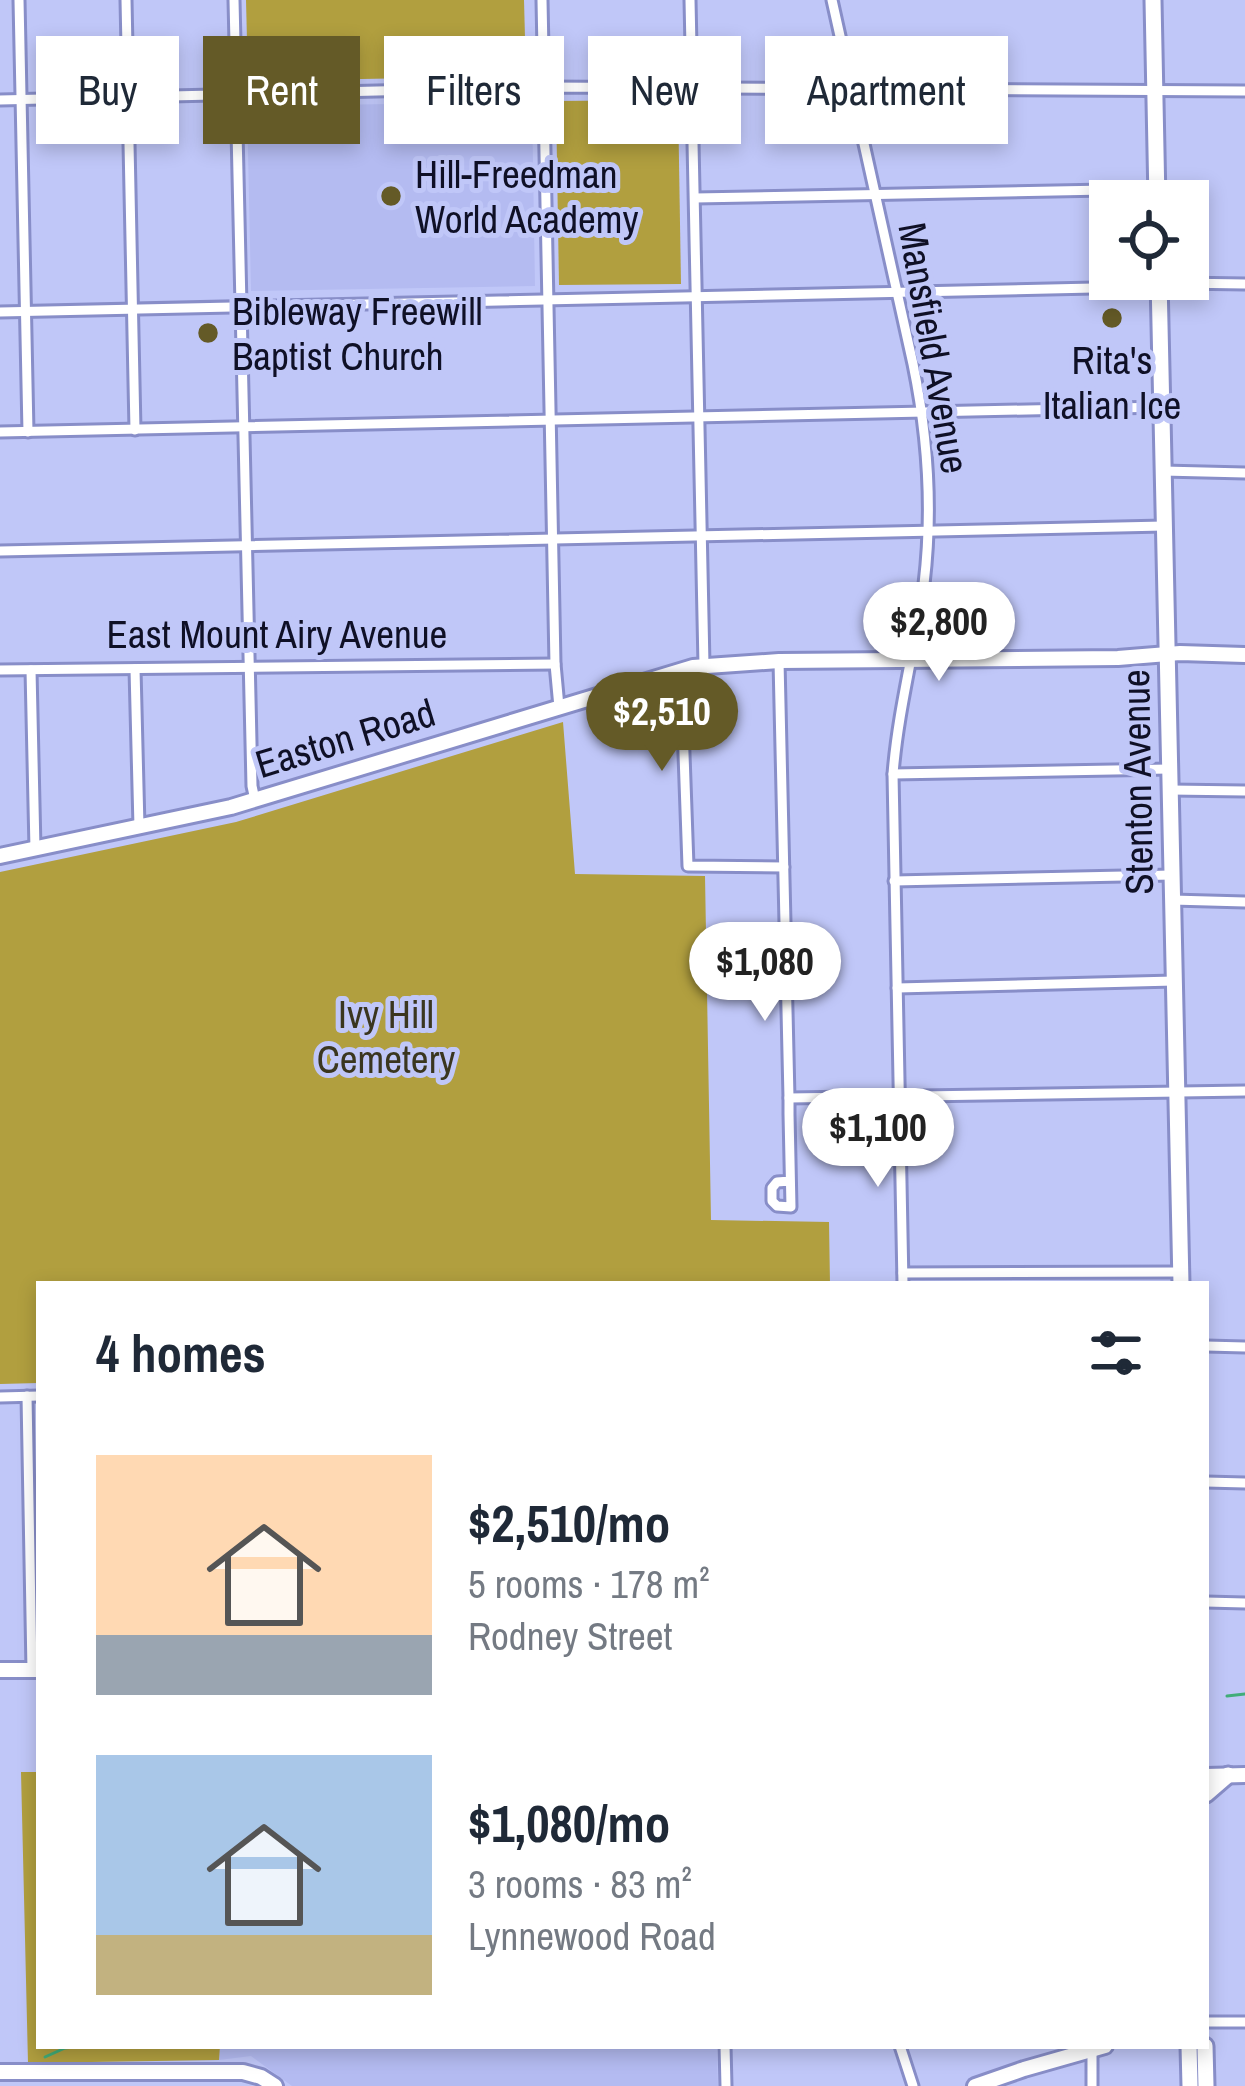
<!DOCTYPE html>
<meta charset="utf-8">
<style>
:root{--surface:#fff;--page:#f6f6f7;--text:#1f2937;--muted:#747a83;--accent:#645a27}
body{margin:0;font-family:"Archivo Narrow",sans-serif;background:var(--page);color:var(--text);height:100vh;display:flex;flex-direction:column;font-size:45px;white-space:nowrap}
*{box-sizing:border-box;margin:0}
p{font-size:39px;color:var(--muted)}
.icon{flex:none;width:66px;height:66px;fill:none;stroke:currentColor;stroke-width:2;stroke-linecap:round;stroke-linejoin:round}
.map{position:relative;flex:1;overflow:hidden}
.panel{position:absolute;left:36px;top:1281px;width:1173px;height:768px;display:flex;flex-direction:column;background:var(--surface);border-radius:0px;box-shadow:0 6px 18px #0003}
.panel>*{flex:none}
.banner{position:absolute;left:36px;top:36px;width:1173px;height:108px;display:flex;gap:24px}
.buttons{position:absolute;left:1089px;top:180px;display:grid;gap:24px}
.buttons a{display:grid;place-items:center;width:120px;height:120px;border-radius:0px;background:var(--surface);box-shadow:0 6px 18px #0003;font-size:60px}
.price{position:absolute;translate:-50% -102px;padding:0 27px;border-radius:42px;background:#fff;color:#222;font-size:39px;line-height:78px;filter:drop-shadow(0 3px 6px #0008)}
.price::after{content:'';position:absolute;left:50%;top:72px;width:36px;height:27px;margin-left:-18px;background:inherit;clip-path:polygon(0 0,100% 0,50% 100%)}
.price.selected{background:var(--accent);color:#fff}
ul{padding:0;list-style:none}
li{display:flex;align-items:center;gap:36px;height:300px;padding:0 60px}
li span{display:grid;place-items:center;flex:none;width:336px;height:240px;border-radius:0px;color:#555}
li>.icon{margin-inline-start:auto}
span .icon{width:144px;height:144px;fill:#fffc;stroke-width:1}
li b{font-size:51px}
h2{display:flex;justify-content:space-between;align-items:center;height:144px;padding:0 60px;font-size:51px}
.pill{padding:0 42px;border-radius:0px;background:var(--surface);box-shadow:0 6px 18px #0003;font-size:42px;line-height:108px}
.pill.selected{background:var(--accent);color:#fff}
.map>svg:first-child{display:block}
.built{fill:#b4bbf1}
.green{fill:#b19f3f}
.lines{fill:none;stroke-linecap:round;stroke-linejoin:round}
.stream{stroke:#41ad79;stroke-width:3}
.street-casing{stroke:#888ec8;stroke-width:15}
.secondary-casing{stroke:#888ec8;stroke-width:20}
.primary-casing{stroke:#888ec8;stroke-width:21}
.street{stroke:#fff;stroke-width:9}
.secondary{stroke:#fff;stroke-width:14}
.primary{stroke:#fff;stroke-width:15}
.poi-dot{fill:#645a27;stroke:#c0c7f8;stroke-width:4.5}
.labels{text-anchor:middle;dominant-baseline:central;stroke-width:10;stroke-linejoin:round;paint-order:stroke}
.poi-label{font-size:39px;fill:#0f1026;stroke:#c0c7f8;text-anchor:start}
.street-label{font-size:39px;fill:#0f1026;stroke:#c0c7f8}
.park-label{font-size:39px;fill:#3a361f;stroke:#c0c7f8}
</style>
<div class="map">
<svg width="1245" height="2086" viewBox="0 0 1245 2086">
<rect width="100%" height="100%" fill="#c0c7f8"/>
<g class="built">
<polygon points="532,102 535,286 251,291 247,106"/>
<polygon points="220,2046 717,2046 718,2086 292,2086 251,2056 219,2060"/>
</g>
<g class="green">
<polygon points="246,0 524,0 526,76 248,81"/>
<polygon points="678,100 681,284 559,285 556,101"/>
<polygon points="563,722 575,874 705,876 711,1220 829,1222 830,1284 39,1284 39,1383 0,1384 0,872 236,822"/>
<polygon points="21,1772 39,1772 39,2046 220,2046 219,2060 28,2063"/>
</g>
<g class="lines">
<g class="stream">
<polyline points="1227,1696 1245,1694"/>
<polyline points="45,2057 65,2048 83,2046"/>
</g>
<defs>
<g id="street">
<polyline points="19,0 28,432"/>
<polyline points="126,0 135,430"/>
<polyline points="234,0 252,786 255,800"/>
<polyline points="542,0 555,664 559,707"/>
<polyline points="690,0 704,665"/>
<path d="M 832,0 L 913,364 C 928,437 933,509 924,584 C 915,648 898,710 893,774 L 903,1284"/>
<polyline points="0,100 544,87 1245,91"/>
<polyline points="695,198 1157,189"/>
<polyline points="0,312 1138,287 1180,283 1245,284"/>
<polyline points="0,432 1162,407"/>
<polyline points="1163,471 1245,473"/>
<polyline points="0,551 1164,526"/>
<polyline points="779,661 789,1098 789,1114 791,1207 777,1206 772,1201 772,1188 777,1182 790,1181"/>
<polyline points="135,669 139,827"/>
<polyline points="0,670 555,664"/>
<polyline points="31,670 35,849"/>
<polyline points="681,670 688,866 784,867"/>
<polyline points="893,774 1169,769"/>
<polyline points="1170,790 1245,791"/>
<polyline points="894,881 1172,875"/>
<polyline points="1172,900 1245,902"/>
<polyline points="897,988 1174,981"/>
<polyline points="789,1098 1245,1091"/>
<polyline points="903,1273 1180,1272"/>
<polyline points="1206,1346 1245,1347"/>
<polyline points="27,1396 32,1670"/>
<polyline points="0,1397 39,1396"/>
<polyline points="1206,1482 1245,1483"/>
<polyline points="1206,1602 1245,1603"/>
<polyline points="1206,2022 1245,2022"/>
<polyline points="725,2046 726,2086"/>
<polyline points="900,2046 913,2086"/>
<polyline points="1092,2046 1092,2086"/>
</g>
<g id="secondary">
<polyline points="0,856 231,807 693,667 779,661 1118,658 1180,653 1245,655"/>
<polyline points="0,1670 39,1670"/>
<polyline points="1206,1776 1245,1775"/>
<polyline points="0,2072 243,2072 261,2077 275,2086"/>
<polyline points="975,2086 1024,2069 1105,2046"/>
</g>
<g id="primary">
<polyline points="1153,0 1157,201"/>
<polyline points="1159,279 1181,1284"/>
<polyline points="1206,1794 1228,1775"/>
<polyline points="1189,2046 1190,2086"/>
<polyline points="1205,2046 1206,2086"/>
</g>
</defs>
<use href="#street" class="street-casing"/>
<use href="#secondary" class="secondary-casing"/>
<use href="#primary" class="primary-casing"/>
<use href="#street" class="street"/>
<use href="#secondary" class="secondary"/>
<use href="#primary" class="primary"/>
</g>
<g class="poi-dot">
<circle cx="391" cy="196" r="12"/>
<circle cx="1112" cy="318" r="12"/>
<circle cx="208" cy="333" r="12"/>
</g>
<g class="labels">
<g class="poi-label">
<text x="415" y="174">Hill-Freedman<tspan x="415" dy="45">World Academy</tspan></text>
<text x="232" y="311">Bibleway Freewill<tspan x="232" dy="45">Baptist Church</tspan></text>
<text x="1112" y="360" text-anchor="middle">Rita's<tspan x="1112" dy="45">Italian Ice</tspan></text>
</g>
<g class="street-label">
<text transform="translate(934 348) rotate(80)">Mansfield Avenue</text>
<text x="277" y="634">East Mount Airy Avenue</text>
<text transform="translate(345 738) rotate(-17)">Easton Road</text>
<text transform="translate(1137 782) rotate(-91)">Stenton Avenue</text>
</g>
<g class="park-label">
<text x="386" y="1014">Ivy Hill<tspan x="386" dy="45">Cemetery</tspan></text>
</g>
</g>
</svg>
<div class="buttons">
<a><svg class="icon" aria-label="locate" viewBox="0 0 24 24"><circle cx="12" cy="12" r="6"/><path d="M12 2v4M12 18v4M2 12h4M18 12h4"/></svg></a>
</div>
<b class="price" style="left:939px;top:684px">$2,800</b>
<b class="price selected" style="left:662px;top:774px">$2,510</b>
<b class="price" style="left:765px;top:1024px">$1,080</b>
<b class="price" style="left:878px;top:1190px">$1,100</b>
<div class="banner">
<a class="pill">Buy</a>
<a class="pill selected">Rent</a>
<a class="pill">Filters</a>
<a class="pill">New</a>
<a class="pill">Apartment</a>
</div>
<section class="panel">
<h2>4 homes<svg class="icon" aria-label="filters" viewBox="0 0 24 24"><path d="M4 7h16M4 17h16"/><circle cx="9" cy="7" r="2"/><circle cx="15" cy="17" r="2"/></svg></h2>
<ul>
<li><span style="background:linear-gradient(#ffd9b3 75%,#9aa5b1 0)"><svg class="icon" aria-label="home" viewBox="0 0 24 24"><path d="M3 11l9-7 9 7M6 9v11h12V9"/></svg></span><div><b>$2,510/mo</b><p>5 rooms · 178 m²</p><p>Rodney Street</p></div></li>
<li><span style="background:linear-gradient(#a9c7e8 75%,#c2b280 0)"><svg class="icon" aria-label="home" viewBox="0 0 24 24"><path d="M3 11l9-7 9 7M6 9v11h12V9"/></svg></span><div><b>$1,080/mo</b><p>3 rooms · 83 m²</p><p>Lynnewood Road</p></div></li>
</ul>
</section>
</div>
